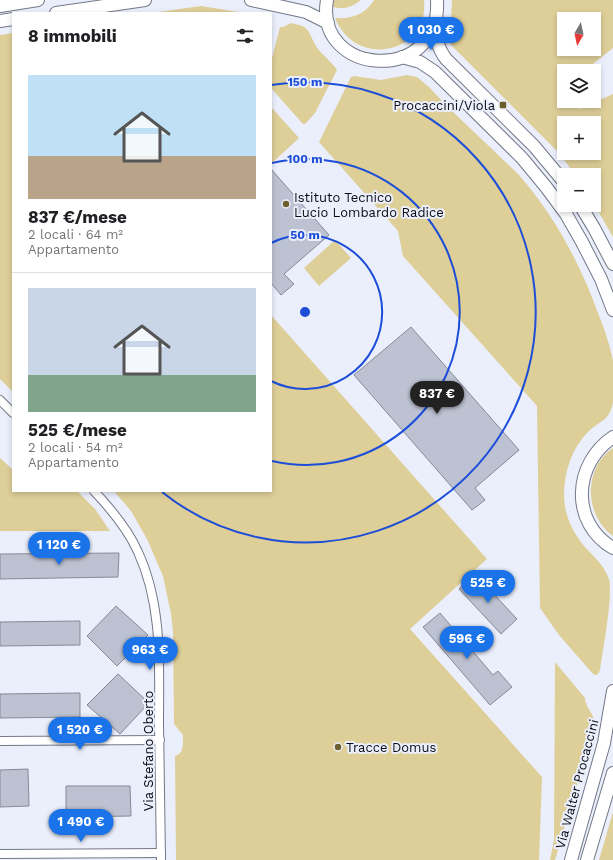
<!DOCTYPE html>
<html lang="it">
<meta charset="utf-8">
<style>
:root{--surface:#fff;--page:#f2f2f2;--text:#202124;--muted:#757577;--line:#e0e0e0;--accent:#1a73e8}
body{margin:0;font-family:"Work Sans",sans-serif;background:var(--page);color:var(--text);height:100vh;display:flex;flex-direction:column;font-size:15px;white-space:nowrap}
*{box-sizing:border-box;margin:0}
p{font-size:13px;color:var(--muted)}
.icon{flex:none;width:22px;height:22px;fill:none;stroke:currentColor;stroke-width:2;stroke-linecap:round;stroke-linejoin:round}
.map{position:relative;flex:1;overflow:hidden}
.panel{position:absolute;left:12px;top:12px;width:260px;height:480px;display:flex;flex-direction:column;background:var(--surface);border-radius:0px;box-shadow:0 2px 6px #0003}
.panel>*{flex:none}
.needle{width:26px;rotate:189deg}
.fabs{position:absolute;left:557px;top:12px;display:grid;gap:8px}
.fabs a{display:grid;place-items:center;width:44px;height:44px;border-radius:0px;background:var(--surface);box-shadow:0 2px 6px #0003;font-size:20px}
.price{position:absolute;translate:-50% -34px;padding:0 9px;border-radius:14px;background:var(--accent);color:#fff;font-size:13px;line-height:26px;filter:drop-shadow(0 1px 2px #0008)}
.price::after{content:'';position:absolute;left:50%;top:24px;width:12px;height:9px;margin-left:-6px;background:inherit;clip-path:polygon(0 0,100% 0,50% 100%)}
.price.current{background:#222;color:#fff}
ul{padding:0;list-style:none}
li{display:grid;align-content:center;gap:8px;height:212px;padding:0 16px}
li+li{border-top:1px solid var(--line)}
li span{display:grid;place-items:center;height:124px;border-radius:0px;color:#555}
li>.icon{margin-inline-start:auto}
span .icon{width:72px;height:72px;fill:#fffc;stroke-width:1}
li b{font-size:17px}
h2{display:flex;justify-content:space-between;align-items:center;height:48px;padding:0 16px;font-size:17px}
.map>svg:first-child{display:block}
.green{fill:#dece98;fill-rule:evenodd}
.building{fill:#bdc2d2;stroke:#858a99}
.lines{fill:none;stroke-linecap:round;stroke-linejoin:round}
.street-casing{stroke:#737887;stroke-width:10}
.secondary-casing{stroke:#737887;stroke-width:14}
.street{stroke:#fff;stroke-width:8}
.secondary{stroke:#fff;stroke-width:12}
.ring{fill:none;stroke:#1d4ed8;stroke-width:2}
.poi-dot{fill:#6d5f2c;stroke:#ebeffc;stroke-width:1.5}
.labels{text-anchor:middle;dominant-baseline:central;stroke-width:4;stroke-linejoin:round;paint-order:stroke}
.poi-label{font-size:13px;fill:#090b10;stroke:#ebeffc;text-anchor:start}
.street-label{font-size:13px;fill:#090b10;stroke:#ebeffc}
.centre{fill:#1d4ed8;stroke:#ebeffc;stroke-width:2}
.ring-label{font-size:12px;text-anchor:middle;font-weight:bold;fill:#1d4ed8;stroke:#ebeffc;stroke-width:4;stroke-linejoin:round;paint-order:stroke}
</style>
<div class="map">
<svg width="613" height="860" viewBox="0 0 613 860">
<rect width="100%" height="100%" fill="#ebeffc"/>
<g class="green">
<path d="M 333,0 L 361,0 C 352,7 344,10 333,7 Z"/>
<path d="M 374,0 L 424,0 C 430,53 356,70 335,18 C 351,19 365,15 374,0 Z"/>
<path d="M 452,0 L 613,0 L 613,48 L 584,71 L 564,71 L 564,86 L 562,88 L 564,91 L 564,101 L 572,101 L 579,109 L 613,94 L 613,237 L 594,204 L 594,175 L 575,175 L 560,154 L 451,45 L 447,36 L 451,21 ZM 564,19 L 594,19 L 594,49 L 564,49 ZM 564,123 L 594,123 L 594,153 L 564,153 Z"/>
<polygon points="201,6 245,13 151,13"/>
<path d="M 291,23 C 295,24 301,25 304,27 C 310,30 312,40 316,46 C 320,53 335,65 337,70 L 315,113 L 305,124 L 303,124 L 271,88 L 271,62 L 280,27 L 283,27 Z"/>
<polygon points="13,33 13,392 0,379 0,35"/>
<path d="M 407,75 L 417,77 L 429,87 C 449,109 471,129 492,149 C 501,158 510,166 519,175 C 554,215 580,263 598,313 C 604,328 610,345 613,361 C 613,372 613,391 613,402 C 610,421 600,420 588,432 C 572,448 564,472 564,494 C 564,514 572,532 585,547 C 594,557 604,565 609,579 C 613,597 603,649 600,670 L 598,674 L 596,675 L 593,674 L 559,635 L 540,608 L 537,406 L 403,256 L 398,231 L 319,142 L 351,77 L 354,76 L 381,80 Z"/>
<polygon points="271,107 299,138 271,164"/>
<polygon points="335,240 351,258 319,286 304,268"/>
<path d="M 271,315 L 487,559 L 410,629 L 542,777 L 539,860 L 176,860 L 175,756 C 184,754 183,743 183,735 L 174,724 L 173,632 L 171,614 L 163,576 L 147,539 L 131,511 L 114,491 L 271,491 Z"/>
<path d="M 613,448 L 613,536 C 584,515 583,468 613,448 Z"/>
<polygon points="0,458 13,470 13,491 77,491 95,509 110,531 0,531"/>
<path d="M 555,662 L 585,698 C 585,708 594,712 594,722 L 587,751 L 555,860 L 550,860 L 554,840 Z"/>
<polygon points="613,812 613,860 599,860"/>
</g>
<g class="building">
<polygon points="271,169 329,235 284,274 294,284 281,295 271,283"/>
<polygon points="411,327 519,450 475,488 485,500 472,510 354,375"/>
<polygon points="119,553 118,577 0,579 0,554"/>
<polygon points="475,574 517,619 501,634 459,589"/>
<polygon points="116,606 148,635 117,666 87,636"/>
<polygon points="440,613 493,675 498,671 512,687 490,705 423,627"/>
<polygon points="80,621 80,645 0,646 0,622"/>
<polygon points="118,674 149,703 120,734 87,705"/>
<polygon points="80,693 80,717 0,718 0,694"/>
<polygon points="28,769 29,806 0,807 0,770"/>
<polygon points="66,786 130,786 131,816 66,817"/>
</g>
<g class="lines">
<defs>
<g id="street">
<polyline points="0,400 13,413"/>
<path d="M 94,491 C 111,509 128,529 138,552 C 163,606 159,666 159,723 C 160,769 160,814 161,860"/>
<polyline points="0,741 160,740"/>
<polyline points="0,854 161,853"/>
</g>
<g id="secondary">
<polyline points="251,0 306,12 328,23"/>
<path d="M 327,0 C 314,77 442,85 437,0"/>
<polyline points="0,6 38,0"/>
<polyline points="56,13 145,0"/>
<polyline points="0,21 13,19"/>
<path d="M 435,21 C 435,36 437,47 446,59 L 534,146 L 564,182"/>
<polyline points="402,57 420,62 435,72 522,158 546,187 566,214 582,242 601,279 613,310"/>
<polyline points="580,205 594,228 613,264"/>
<path d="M 613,437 C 573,464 570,523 613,548"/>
<polyline points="571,860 604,743 613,691"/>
<polyline points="587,860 613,773"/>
</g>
</defs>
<use href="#street" class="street-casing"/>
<use href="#secondary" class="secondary-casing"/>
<use href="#street" class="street"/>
<use href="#secondary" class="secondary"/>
</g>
<g class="ring">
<path d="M271 243A77 77 0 1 1 271 381"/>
<path d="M272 163A153 153 0 1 1 272 461"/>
<path d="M271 85A230 230 0 1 1 162 492"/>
</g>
<g class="poi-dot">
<rect x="499" y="101" width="8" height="8" rx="2"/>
<circle cx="286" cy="204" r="4"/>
<circle cx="338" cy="747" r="4"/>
</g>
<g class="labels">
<g class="poi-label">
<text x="495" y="105" text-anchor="end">Procaccini/Viola</text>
<text x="294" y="197">Istituto Tecnico<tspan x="294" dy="15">Lucio Lombardo Radice</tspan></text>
<text x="346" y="747">Tracce Domus</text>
</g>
<g class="street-label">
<text transform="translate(148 751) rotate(-90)">Via Stefano Oberto</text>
<text transform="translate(577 784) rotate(-75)">Via Walter Procaccini</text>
</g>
</g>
<circle cx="305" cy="312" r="6" class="centre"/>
<g class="ring-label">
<text x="305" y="86">150 m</text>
<text x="305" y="163">100 m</text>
<text x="305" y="239">50 m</text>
</g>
</svg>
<div class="fabs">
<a><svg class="needle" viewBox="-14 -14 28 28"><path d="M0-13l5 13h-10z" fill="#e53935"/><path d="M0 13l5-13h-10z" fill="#757577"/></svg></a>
<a><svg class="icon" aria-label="layers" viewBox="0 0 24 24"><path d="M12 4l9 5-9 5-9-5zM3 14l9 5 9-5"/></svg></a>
<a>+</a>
<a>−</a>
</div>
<b class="price" style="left:431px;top:51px">1 030 €</b>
<b class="price current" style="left:437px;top:415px">837 €</b>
<b class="price" style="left:59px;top:566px">1 120 €</b>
<b class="price" style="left:488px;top:604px">525 €</b>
<b class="price" style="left:467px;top:660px">596 €</b>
<b class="price" style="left:150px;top:671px">963 €</b>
<b class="price" style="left:80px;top:751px">1 520 €</b>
<b class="price" style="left:81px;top:843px">1 490 €</b>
<section class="panel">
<h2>8 immobili<svg class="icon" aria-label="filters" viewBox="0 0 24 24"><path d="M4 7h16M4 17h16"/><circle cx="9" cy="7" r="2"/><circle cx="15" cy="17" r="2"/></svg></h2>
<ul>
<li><span style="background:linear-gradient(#bfe0f5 65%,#b9a48a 0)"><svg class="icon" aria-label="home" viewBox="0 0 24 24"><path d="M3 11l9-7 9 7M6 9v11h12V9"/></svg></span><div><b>837 €/mese</b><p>2 locali · 64 m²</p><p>Appartamento</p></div></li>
<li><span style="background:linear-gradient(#c9d6e8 70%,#7fa58c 0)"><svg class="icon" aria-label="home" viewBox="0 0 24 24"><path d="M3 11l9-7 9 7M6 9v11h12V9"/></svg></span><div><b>525 €/mese</b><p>2 locali · 54 m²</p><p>Appartamento</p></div></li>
</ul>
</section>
</div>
